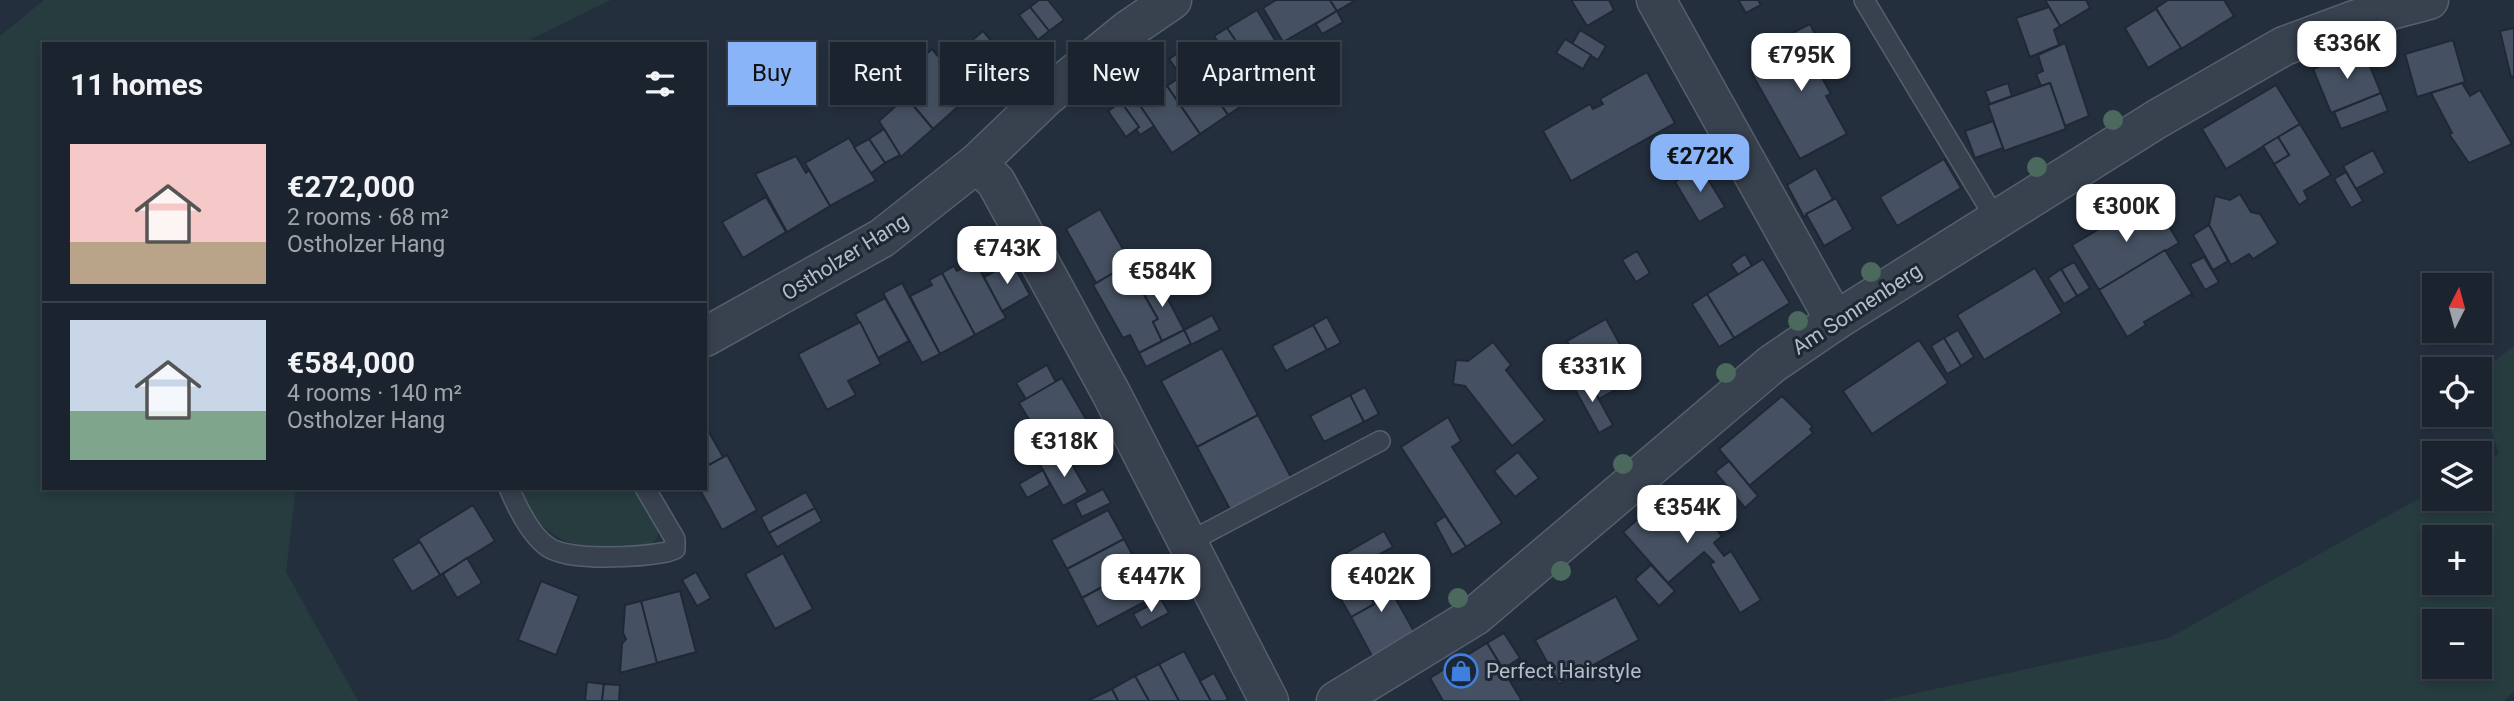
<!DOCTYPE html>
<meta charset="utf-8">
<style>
:root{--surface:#1b232e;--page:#242b36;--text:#f1f3f6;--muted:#a0a4aa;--line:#39404a;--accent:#8ab4f8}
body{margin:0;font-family:Roboto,sans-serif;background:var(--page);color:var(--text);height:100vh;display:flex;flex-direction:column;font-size:26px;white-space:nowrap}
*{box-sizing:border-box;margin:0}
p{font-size:23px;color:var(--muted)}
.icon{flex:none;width:38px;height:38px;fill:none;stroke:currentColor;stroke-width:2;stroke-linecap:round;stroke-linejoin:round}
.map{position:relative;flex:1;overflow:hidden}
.side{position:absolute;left:42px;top:42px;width:665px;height:448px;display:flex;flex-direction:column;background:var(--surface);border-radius:0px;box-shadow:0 4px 10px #0003,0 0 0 2px var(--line)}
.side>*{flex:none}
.hud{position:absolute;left:728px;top:42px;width:665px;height:63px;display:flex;gap:14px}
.needle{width:46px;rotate:6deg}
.controls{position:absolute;left:2422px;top:273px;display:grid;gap:14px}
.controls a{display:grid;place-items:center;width:70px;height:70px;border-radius:0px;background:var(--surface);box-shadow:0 4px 10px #0003,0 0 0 2px var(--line);font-size:35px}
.price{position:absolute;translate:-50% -60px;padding:0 16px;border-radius:14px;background:#fff;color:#222;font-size:23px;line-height:46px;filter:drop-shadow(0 2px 4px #0008)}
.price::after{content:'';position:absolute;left:50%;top:42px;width:21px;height:16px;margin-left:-10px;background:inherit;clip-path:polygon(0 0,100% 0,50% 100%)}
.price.current{background:var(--accent);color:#111}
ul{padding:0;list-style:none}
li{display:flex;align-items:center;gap:21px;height:175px;padding:0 28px}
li+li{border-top:2px solid var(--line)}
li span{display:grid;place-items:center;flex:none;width:196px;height:140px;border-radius:0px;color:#555}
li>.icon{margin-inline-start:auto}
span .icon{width:84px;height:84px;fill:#fffc;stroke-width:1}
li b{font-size:30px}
h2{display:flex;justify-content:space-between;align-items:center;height:84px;padding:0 28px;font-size:30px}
.pill{padding:0 24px;border-radius:0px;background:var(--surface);box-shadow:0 4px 10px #0003,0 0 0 2px var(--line);font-size:24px;line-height:63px}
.pill.current{background:var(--accent);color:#111}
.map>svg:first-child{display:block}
.green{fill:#263c3f;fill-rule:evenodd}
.building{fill:#455162;stroke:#1f2835;stroke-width:2}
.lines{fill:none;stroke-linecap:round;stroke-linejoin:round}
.lane-casing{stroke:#565f6c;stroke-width:22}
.street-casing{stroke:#565f6c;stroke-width:41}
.lane{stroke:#38414e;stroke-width:19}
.street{stroke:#38414e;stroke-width:38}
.tree{fill:#4b6a5d}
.labels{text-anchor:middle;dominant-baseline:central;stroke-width:6;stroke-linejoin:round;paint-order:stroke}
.street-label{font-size:21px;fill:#b4bcc9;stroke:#1d2633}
.poi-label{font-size:21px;fill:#b4bcc9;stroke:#1d2633;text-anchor:start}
</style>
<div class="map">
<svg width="2514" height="701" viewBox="0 0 2514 701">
<rect width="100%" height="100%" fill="#242f3e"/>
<g class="green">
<polygon points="44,0 611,0 521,44 44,44 44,488 296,488 286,572 358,701 0,701 0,36"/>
<path d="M 2514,346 L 2514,691 L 2504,701 L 1880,701 L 2169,638 L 2434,490 L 2434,499 L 2480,499 L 2480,465 L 2499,454 L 2480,396 L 2480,372 ZM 2434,537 L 2480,537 L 2480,583 L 2434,583 ZM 2434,621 L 2480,621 L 2480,667 L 2434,667 Z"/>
<path d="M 532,488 L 637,488 L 660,527 C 659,535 656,542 649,545 C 633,552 582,548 566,541 C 546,533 530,515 522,494 Z"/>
</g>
<g class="building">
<polygon points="1039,0 1048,0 1064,20 1049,31 1030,7"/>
<polygon points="1276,0 1330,0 1337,11 1283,42 1263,8"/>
<polygon points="1330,0 1356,0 1337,11"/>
<polygon points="1571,0 1609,0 1614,10 1587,26"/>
<polygon points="1738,0 1758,0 1761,5 1746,13"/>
<polygon points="2045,0 2086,0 2090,8 2060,26"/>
<polygon points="2168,0 2224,0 2234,16 2181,49 2156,8"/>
<polygon points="1030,7 1049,31 1038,40 1019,15"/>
<polygon points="2049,7 2060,26 2054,30 2059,45 2030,57 2016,18"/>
<polygon points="2156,9 2181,48 2148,68 2125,28"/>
<polygon points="1257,10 1278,45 1250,62 1227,28"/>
<polygon points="1337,11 1343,22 1322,34 1316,24"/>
<polygon points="1810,24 1831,65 1819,72 1831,94 1826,96 1847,134 1800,159 1752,74 1788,53 1780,39"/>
<polygon points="1227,28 1254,68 1241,77 1214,36"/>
<polygon points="2514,28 2514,76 2511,77 2500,31"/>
<polygon points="1580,30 1606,46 1598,60 1572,44"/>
<polygon points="983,31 1009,62 971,95 945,64"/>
<polygon points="1565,39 1591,55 1583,69 1556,53"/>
<polygon points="2453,40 2465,82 2417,97 2405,54"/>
<polygon points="2065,43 2089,116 2065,126 2050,83 2041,86 2036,74 2043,71 2038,55"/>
<polygon points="1202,47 1208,57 1221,48 1255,97 1228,115 1188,56"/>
<polygon points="932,49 971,95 933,129 906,97 921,84 908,70"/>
<polygon points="2363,49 2381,93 2331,113 2313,69"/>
<polygon points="1182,50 1228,115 1200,134 1167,86 1181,76 1169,59"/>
<polygon points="1647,72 1675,123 1571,181 1543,131 1590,104 1593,109 1603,104 1600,99"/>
<polygon points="2008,83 2012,96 1990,104 1985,91"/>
<polygon points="2050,83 2066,129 2004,151 1988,105"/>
<polygon points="2462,83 2470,96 2480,90 2512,144 2469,163 2449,134 2452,133 2431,93"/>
<polygon points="1145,85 1152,96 1167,86 1200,134 1172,153 1132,94"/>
<polygon points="2276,85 2300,124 2226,169 2202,129"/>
<polygon points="2381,93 2388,111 2341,129 2334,112"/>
<polygon points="1132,94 1154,126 1140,135 1136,129 1139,127 1121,102"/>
<polygon points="906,97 933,129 901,157 879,121"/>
<polygon points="1121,102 1139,127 1126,137 1108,111"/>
<polygon points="1993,121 2003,148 1975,158 1965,131"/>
<polygon points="2300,124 2331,175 2304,191 2308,199 2299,205 2274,164 2289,155 2278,137"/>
<polygon points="884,129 900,155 885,163 869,139"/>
<polygon points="2278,137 2289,155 2274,164 2263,146"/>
<polygon points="849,138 876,181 830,206 805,163"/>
<polygon points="869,139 885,163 871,173 854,147"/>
<polygon points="2373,150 2385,173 2356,189 2343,166"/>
<polygon points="796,156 806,173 809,170 830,206 787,232 755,174"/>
<polygon points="1944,159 1961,188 1897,226 1880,197"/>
<polygon points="1700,166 1725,207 1699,222 1675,182"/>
<polygon points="1816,168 1833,199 1804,217 1787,185"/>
<polygon points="2346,172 2363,201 2351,208 2334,179"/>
<polygon points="2240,194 2251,212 2260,214 2278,243 2253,259 2249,254 2231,265 2209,225 2215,196 2230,200"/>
<polygon points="766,197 786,232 743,258 722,222"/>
<polygon points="1836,198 1853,229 1824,246 1806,214"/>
<polygon points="2152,198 2179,243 2099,290 2072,245"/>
<polygon points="1100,209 1131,263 1096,283 1066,229"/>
<polygon points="2209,225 2228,261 2213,270 2193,235"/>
<polygon points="2165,250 2194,297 2190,295 2144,322 2146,325 2127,337 2099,290"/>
<polygon points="1637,251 1650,273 1636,282 1622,260"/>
<polygon points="1745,254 1752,266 1738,275 1731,264"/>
<polygon points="2204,257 2219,282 2205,290 2190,264"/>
<polygon points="1763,259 1790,303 1734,338 1707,294"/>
<polygon points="975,261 1006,318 975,335 942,273 954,266 957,271"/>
<polygon points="1012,262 1030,295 1002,311 984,277"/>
<polygon points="2074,262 2090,288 2077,296 2061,269"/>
<polygon points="1127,265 1158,319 1153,322 1162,341 1139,353 1130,335 1123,338 1093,285"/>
<polygon points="2035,268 2062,313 1984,360 1957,315"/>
<polygon points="2061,269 2077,296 2064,304 2048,278"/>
<polygon points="942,273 975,335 940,354 910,296 932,285 929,280"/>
<polygon points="1156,276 1184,330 1162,341 1153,322 1158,319 1139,285"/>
<polygon points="902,283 940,354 922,363 883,293"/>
<polygon points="1707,294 1734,338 1719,347 1692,304"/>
<polygon points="885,298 909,341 878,358 855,314"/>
<polygon points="1212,315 1220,330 1191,345 1184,330"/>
<polygon points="1327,317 1341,343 1327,350 1313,325"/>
<polygon points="1606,319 1638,377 1599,399 1567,341"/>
<polygon points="860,322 881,364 848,381 856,395 827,410 798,354"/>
<polygon points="1313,325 1327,350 1286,371 1272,346"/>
<polygon points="1184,330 1191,344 1146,367 1139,353"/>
<polygon points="1958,330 1974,357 1961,366 1944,338"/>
<polygon points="1944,338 1961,366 1947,374 1931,346"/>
<polygon points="1919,340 1948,383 1872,434 1843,391"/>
<polygon points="1493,342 1511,365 1506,370 1545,420 1512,446 1465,386 1453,384 1456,360 1468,361"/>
<polygon points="1222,348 1258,415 1197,447 1161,381"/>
<polygon points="1047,365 1056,382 1026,399 1016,383"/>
<polygon points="1586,376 1613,425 1599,433 1572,384"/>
<polygon points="1062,378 1090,426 1048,451 1019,403"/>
<polygon points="1365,387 1379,414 1364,422 1350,395"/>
<polygon points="1350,395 1364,422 1324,442 1310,416"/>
<polygon points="1782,396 1813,427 1810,429 1813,433 1749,486 1719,449"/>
<polygon points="1258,415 1293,481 1232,513 1197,447"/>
<polygon points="1448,417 1461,441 1452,447 1502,523 1466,547 1401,447"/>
<polygon points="705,425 723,457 705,467"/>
<polygon points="1064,451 1088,492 1063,506 1040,465"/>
<polygon points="1518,452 1539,478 1515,497 1494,471"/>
<polygon points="727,455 757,510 722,530 699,488 705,488 705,467"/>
<polygon points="1729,461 1758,496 1745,508 1715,472"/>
<polygon points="1043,470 1050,485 1027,498 1019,484"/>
<polygon points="1677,485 1722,536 1714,543 1724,556 1731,551 1761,600 1740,613 1710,564 1714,562 1704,552 1668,583 1623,532"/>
<polygon points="1103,489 1111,503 1082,517 1075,503"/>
<polygon points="806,492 815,508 769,533 761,517"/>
<polygon points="473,505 495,541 440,575 418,539"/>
<polygon points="815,508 822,521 777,547 769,533"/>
<polygon points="1108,510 1124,539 1067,569 1051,540"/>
<polygon points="1445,516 1466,547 1452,555 1435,523"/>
<polygon points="1384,531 1393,547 1355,568 1346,553"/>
<polygon points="1124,539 1139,567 1082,598 1067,569"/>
<polygon points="420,542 440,575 412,592 392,559"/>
<polygon points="783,553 813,609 775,629 745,574"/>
<polygon points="467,558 482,583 457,598 443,574"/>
<polygon points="1373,558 1416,635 1373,658 1351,617 1374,604 1355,568"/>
<polygon points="1651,565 1675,591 1659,606 1635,579"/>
<polygon points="1139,567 1154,597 1097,627 1082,598"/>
<polygon points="1355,568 1374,604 1351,617 1334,587 1342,575"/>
<polygon points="696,572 711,598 697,606 682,580"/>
<polygon points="541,581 579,596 556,655 518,640"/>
<polygon points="680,591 696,652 656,663 641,601"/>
<polygon points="1616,596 1639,640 1559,684 1535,640"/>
<polygon points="1161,599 1169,613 1141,628 1133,614"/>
<polygon points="641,601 657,663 620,673 622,644 626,639 623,633 625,605"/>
<polygon points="1504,633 1520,658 1503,669 1487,643"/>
<polygon points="1487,643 1522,701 1443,701 1430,678"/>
<polygon points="1184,651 1200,681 1211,701 1179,701 1159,664"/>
<polygon points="1159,664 1179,701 1149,701 1135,676"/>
<polygon points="1214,673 1228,699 1225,701 1211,701 1200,681"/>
<polygon points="1135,676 1149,701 1118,701 1112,689"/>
<polygon points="587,682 604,684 602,701 585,701"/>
<polygon points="604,684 620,685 619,701 602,701"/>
<polygon points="1112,689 1118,701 1087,701"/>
</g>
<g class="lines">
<defs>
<g id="lane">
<polyline points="1864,0 1997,221"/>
<path d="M 509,488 C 517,507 530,535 548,547 C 571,562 640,557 667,552 L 675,549 L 675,539 L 645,488"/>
<polyline points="1187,543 1380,441"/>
</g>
<g id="street">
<polyline points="1656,0 1835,321"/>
<polyline points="977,163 996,182 1111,393 1269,701"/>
<polyline points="705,337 882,238 977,163 1047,96 1128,30 1172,0"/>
<polyline points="1336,701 1475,616 1772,364 1835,321 2157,119 2284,46 2357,19 2429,0"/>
</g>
</defs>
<use href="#lane" class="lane-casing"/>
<use href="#street" class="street-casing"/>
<use href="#lane" class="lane"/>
<use href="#street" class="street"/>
</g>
<g class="tree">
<circle cx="2113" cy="120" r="10"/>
<circle cx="2037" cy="167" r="10"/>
<circle cx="1871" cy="272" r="10"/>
<circle cx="1798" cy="321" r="10"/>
<circle cx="1726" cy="373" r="10"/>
<circle cx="1623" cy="464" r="10"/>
<circle cx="1561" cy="571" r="10"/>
<circle cx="1458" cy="598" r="10"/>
</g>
<defs>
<symbol id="shop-ring" viewBox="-11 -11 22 22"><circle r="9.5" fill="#1d2633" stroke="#3f7fe0" stroke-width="1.5"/><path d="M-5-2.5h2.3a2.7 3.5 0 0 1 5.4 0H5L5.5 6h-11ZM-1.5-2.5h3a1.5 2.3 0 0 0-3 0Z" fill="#3f7fe0"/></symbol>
</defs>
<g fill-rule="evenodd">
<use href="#shop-ring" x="1442" y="652" width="38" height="38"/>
</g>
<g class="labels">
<g class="street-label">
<text transform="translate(845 257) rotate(-32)">Ostholzer Hang</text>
<text transform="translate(1857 309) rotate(-33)">Am Sonnenberg</text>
</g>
<g class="poi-label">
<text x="1486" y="671">Perfect Hairstyle</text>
</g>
</g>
</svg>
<div class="controls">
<a><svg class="needle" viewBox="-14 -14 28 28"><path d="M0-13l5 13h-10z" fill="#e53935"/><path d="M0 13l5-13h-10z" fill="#a0a4aa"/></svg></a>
<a><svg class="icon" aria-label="locate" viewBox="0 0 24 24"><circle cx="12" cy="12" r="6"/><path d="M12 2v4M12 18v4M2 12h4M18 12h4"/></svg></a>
<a><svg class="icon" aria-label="layers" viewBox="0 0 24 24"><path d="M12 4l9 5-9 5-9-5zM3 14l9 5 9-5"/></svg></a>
<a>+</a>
<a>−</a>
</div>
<b class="price" style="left:2347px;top:81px">€336K</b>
<b class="price" style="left:1801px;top:93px">€795K</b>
<b class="price current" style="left:1700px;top:194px">€272K</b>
<b class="price" style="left:2126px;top:244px">€300K</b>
<b class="price" style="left:1007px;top:286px">€743K</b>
<b class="price" style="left:1162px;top:309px">€584K</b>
<b class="price" style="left:1592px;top:404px">€331K</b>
<b class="price" style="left:1064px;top:479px">€318K</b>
<b class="price" style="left:1687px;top:545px">€354K</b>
<b class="price" style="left:1151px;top:614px">€447K</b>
<b class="price" style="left:1381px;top:614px">€402K</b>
<div class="hud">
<a class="pill current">Buy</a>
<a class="pill">Rent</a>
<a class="pill">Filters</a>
<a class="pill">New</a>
<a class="pill">Apartment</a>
</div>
<section class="side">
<h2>11 homes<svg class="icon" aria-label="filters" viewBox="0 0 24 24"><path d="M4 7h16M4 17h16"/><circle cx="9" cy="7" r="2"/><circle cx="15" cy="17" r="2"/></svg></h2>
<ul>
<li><span style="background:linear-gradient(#f6c9c9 70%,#b9a48a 0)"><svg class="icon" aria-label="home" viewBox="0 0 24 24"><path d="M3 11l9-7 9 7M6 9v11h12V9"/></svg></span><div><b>€272,000</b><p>2 rooms · 68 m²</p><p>Ostholzer Hang</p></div></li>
<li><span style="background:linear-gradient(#c9d6e8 65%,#7fa58c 0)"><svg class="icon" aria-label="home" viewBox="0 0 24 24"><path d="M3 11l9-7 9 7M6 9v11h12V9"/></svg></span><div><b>€584,000</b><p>4 rooms · 140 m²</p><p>Ostholzer Hang</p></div></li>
</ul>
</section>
</div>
